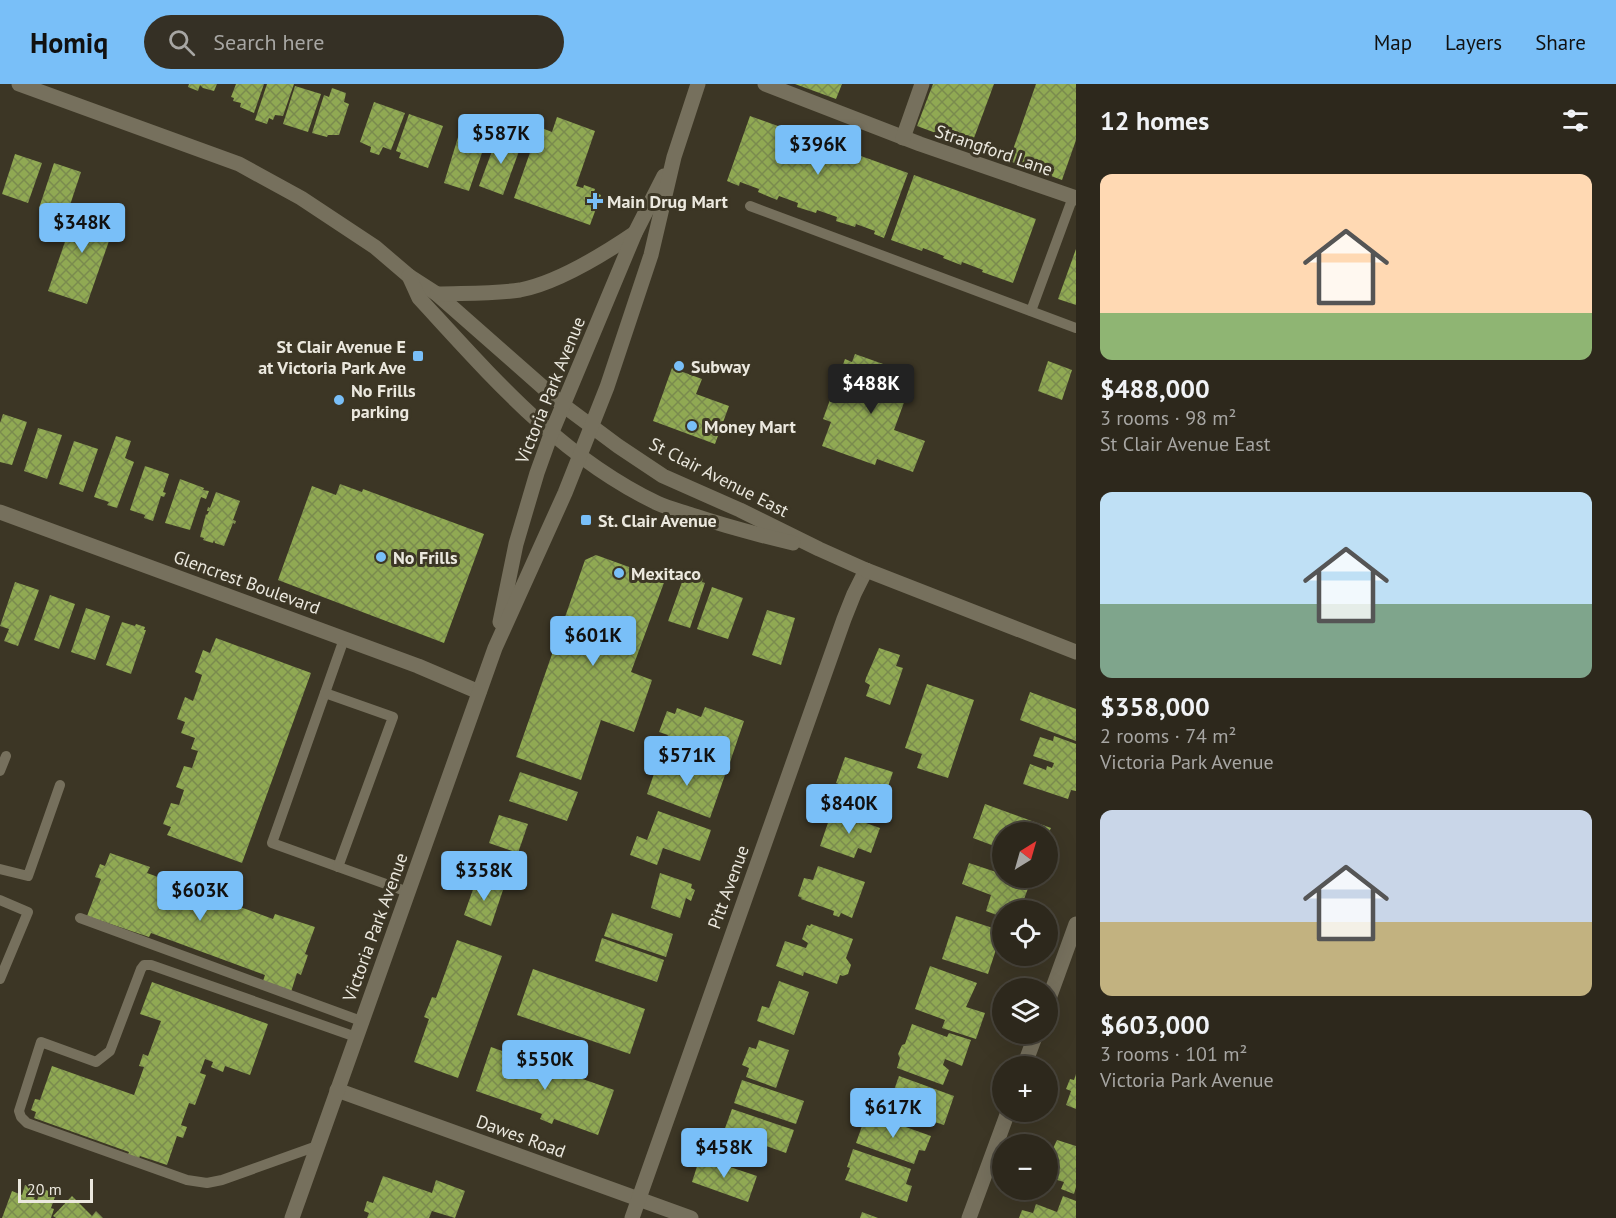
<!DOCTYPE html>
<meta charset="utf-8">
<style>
:root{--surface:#2d281c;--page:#353025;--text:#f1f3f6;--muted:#a7a6a3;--line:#48443b;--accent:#79bff8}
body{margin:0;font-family:"PT Sans",sans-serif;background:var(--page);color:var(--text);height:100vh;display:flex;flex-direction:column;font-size:22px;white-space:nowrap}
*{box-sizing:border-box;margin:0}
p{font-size:20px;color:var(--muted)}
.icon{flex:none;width:33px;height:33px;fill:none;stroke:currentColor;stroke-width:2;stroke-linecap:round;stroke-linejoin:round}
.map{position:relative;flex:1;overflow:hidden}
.details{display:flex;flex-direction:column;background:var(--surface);width:540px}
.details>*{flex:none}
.needle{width:39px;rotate:37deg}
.controls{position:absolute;left:992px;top:738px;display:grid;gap:12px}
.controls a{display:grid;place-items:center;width:66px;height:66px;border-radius:50%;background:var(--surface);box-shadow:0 6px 24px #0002,0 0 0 2px var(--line);font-size:30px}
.scale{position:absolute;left:18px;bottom:15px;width:75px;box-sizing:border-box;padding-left:6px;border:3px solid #ebe8de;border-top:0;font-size:16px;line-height:21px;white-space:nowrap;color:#ebe8de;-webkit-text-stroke:4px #3c3625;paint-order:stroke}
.price{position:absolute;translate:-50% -51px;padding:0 14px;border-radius:6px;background:var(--accent);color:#111;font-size:20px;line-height:39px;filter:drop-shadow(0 2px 3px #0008)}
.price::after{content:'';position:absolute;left:50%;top:36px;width:18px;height:14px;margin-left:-9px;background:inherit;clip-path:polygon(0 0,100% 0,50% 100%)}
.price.current{background:#222;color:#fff}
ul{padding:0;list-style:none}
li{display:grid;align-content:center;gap:12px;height:318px;padding:0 24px}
li span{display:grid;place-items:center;height:186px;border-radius:12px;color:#555}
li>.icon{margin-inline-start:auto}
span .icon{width:108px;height:108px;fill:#fffc;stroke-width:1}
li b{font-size:26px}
h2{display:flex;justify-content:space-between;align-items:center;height:72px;padding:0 24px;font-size:26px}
header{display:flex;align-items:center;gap:36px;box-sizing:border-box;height:84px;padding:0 30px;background:var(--accent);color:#111}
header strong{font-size:28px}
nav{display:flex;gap:33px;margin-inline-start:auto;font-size:21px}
.search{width:420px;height:54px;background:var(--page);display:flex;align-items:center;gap:15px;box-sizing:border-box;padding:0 21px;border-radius:33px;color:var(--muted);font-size:22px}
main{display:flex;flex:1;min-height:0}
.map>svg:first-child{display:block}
.building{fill:url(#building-cross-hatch)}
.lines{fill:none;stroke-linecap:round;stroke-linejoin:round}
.service{stroke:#76705d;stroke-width:10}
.minor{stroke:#76705d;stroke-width:15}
.secondary{stroke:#76705d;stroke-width:15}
.poi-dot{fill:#79bff8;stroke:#3c3625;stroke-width:2}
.labels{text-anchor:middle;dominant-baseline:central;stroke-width:6;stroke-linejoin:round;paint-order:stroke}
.street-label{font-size:18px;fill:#ebe8de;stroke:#3c3625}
.poi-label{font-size:18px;font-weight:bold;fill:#ebe8de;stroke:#3c3625;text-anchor:start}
</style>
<header>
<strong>Homiq</strong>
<div class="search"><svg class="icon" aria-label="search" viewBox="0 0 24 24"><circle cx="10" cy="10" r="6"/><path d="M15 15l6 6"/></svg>Search here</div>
<nav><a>Map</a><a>Layers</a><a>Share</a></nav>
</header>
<main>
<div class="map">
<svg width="1076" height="1134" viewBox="0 0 1076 1134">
<defs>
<pattern id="building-cross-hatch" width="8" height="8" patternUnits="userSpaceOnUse" patternTransform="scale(1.5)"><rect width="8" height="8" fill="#90a953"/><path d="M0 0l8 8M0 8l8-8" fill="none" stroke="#7a8b4e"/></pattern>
</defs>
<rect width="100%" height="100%" fill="#3c3625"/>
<g class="building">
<polygon points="189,0 217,0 214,7 203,4 200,1 198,7 188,3"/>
<polygon points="236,0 264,0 254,29 240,23 241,19 233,17 234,14 231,13"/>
<polygon points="267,0 294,0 283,32 275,31 273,36 269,34 267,40 255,36"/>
<polygon points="795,0 842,0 836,15"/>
<polygon points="933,0 994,0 971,62 917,42"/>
<polygon points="1036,0 1076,0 1076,56 1062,96 1009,77"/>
<polygon points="295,2 321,10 308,48 283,40"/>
<polygon points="332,4 346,9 344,18 349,20 339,51 328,51 327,53 312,49 324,11 329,13"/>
<polygon points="374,18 405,29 391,66 383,63 379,71 370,68 371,63 360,58"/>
<polygon points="409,30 443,42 428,84 399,74 401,69 396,67"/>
<polygon points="750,32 908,89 884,154 874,150 875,147 856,140 855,143 836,137 837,133 817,126 816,129 797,123 798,119 779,112 777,116 758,108 759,105 740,98 739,102 727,97"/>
<polygon points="557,33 595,47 576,102 583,104 584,101 595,105 594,108 601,111 590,141 514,114 539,43 552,48"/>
<polygon points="459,50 481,58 478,64 483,66 469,107 444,99"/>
<polygon points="498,51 522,59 503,111 479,102"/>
<polygon points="15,70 42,79 28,119 2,110"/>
<polygon points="54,79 81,88 66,133 39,124"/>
<polygon points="914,91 1036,135 1013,199 982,188 983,186 962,178 961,181 943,174 944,172 923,164 922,167 891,156"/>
<polygon points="78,120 117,134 87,220 48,207"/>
<polygon points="1076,165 1076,221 1058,215"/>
<polygon points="855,270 914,291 894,346 925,357 913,388 877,375 875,381 822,362 831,338 823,335 845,275 852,278"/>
<polygon points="1048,277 1072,286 1062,316 1038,307"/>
<polygon points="672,284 702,295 696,310 729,322 715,360 653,337"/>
<polygon points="3,330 27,338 12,381 0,378 0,339"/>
<polygon points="38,344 62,351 47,395 24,387"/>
<polygon points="116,352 131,357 125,374 134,378 117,424 107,421 109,418 94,413"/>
<polygon points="74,357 98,365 83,408 59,400"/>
<polygon points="145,382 169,390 163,408 166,409 164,413 161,412 153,437 144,434 145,431 130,426"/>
<polygon points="180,395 204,404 203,406 209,407 206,415 201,413 190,446 165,439"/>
<polygon points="340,400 362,408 363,405 484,450 444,559 278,496 312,402 336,411"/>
<polygon points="216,408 240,417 233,436 236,437 235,440 233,439 224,462 215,459 214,456 213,459 203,456 204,454 200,453 206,430 207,431 209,427 207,427 208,423 210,424"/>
<polygon points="596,471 665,496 631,588 652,596 634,648 601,636 581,696 516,673 585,476"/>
<polygon points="686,487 703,493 702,498 705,499 690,544 668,537"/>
<polygon points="15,498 39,506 18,562 4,557 9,545 0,542"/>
<polygon points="712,503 743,514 728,555 697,545"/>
<polygon points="50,511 75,520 59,565 34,556"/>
<polygon points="86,524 110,532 95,576 71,568"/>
<polygon points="767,526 795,534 781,581 752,571"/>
<polygon points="122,538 135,542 136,540 145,543 144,546 146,546 131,590 106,581"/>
<polygon points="216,554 311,589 242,779 167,751 171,743 163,740 171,719 179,721 184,706 176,703 184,682 192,684 198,667 191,665 195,654 181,649 185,638 177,635 185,613 193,617 197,606 202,591 195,588 203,566 210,569"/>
<polygon points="879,564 900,571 896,582 903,584 890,621 866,612 870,601 865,598 866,594"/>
<polygon points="927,600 974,616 948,694 917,684 922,670 905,664"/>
<polygon points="1030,608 1076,625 1076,657 1020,636"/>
<polygon points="705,623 744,637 729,681 666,656 668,651 659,648 667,627 675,630 677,624 701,633"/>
<polygon points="1054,652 1076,660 1076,707 1071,706 1068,715 1023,700 1030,680 1046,686 1047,682 1052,684 1054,679 1033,672 1040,653 1053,657"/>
<polygon points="845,673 893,688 883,717 872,713 870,717 861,714 863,710 836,699"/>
<polygon points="687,677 725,691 710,734 647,710 658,678 684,687"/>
<polygon points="520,688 578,708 567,737 509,717"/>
<polygon points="985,720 1051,744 1049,748 1002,748 1002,765 973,754"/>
<polygon points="658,727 711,746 700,777 663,764 657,781 630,771 637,752 647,756"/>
<polygon points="832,727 880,744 871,769 858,764 854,774 820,762"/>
<polygon points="499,731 528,740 518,769 489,759"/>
<polygon points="110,769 150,783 147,789 273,835 275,830 315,843 305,870 308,871 301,891 297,889 291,908 263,897 265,891 151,849 149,853 87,832 101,795 95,793 100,780 105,782"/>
<polygon points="969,779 999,789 999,788 1002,789 1002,794 1016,794 1030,799 1020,826 1002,826 1002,833 986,827 991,811 962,800"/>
<polygon points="818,782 865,798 852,834 841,829 839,833 833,831 834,827 801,815 802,814 798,812 804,794 813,796"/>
<polygon points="660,789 692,800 691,804 695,806 691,817 686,814 680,834 651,824"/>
<polygon points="477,794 504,803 491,842 464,831"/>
<polygon points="612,829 673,850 666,873 604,852"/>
<polygon points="956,832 1002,847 988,890 942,875"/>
<polygon points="811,840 853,855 846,874 851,881 848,890 843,892 840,891 837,900 804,888 803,892 776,882 785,857 806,864 808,859 802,855 807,841 810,842"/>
<polygon points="602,854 664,876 657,898 595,877"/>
<polygon points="457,856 502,872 458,994 414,978 429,935 424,933 432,913 436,914"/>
<polygon points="930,882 977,899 966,923 985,929 976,955 942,944 945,936 915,925"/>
<polygon points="533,885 645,925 630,970 517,931"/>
<polygon points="779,897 809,908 794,951 757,937 762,922 769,924"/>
<polygon points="152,898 268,940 250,991 225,982 223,988 211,983 213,978 205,975 200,989 206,991 195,1021 189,1019 181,1041 187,1043 183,1054 177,1052 167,1081 140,1072 138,1077 127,1073 129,1068 34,1034 36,1028 31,1026 35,1015 40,1016 52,982 134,1011 144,983 139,982 143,970 148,972 161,937 140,930"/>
<polygon points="912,940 947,953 949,949 971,956 962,982 945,975 943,981 949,986 943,1001 897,984 900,974 898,970 902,961 905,960"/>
<polygon points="759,956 789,966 776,1004 746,993 749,984 742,981 749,963 756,965"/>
<polygon points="491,963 614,1006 598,1051 554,1035 552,1040 540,1035 542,1030 476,1007"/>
<polygon points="1076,990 1076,1025 1066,1021 1071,1007 1066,1005 1070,995 1074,996"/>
<polygon points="899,992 954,1012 944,1041 888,1023"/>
<polygon points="742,996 804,1017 796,1040 734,1019"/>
<polygon points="732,1025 794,1046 786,1069 724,1047"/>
<polygon points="869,1030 931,1052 925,1067 919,1066 914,1080 856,1059 862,1042 865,1042"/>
<polygon points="1057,1056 1076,1062 1076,1103 1074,1110 1061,1105 1064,1098 1047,1093 1047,1077"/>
<polygon points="853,1065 911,1085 906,1100 912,1102 907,1118 845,1096 850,1084 847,1083"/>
<polygon points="700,1073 757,1092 748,1118 692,1098"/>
<polygon points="383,1092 432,1109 436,1096 465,1107 455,1134 432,1127 429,1134 367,1134 369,1129 364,1127 367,1117 373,1119"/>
<polygon points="25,1101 37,1105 34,1115 37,1116 41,1104 56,1110 51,1124 54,1125 51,1134 2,1134 12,1107 22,1111"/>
<polygon points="72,1112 92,1132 96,1127 103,1134 56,1134 53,1132"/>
<polygon points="1063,1112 1076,1117 1076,1134 1019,1134 1022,1126 1033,1129 1036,1120 1057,1128"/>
<polygon points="862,1128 878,1134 860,1134"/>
</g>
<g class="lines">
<g class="service">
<polyline points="750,122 1076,244"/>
<polyline points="1031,227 1073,113"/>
<polyline points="344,555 272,759 408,808"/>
<polyline points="325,609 393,633 338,783"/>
<polyline points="0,687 6,672"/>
<polyline points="0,785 28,792 60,701"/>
<polyline points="0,816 28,828 0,895"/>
<polyline points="80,834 361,937"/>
<polyline points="317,1062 222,1096 207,1099 187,1096 27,1039 21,1033 19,1027 41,958 96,978 110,967 141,885 144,881 151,881 356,953"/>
</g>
<g class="minor">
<polyline points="765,0 920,60 1076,114"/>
<polyline points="903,54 922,0"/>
<polyline points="0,428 418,582 479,608"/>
<polyline points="1047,920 1076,840"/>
<polyline points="1024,982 1036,950"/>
<polyline points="337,1006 691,1134"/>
<polyline points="632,1134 844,535 854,510 866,486"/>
<polyline points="969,1134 1008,1028"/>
</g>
<g class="secondary">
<polyline points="19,0 239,80 301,114 375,163 409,192 437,210 563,321 618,362 663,392 740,426 819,465 866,486 1076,568"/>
<path d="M 409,192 L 419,214 C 491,292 559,372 657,419 C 668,424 680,427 692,431 C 725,442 759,451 793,459"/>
<path d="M 437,210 C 464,209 493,210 520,206 C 557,199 604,170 635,149"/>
<polyline points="500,538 516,460 537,389 551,350 635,149 664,92"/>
<polyline points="292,1134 495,564 565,409 607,303 651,171 674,73 698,0"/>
</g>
</g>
<g class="poi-dot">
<path d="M592 108h6v6h6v6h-6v6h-6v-6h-6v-6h6z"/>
<rect x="412" y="266" width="12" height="12" rx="3"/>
<circle cx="679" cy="282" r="6"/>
<circle cx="339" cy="316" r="6"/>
<circle cx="692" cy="342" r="6"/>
<rect x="580" y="430" width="12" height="12" rx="3"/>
<circle cx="381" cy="473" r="6"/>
<circle cx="619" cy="489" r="6"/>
</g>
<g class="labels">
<g class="street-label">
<text transform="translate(994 66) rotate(19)">Strangford Lane</text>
<text transform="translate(550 306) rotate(-68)">Victoria Park Avenue</text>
<text transform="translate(719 393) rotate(27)">St Clair Avenue East</text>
<text transform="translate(247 498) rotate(20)">Glencrest Boulevard</text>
<text transform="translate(728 803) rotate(-70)">Pitt Avenue</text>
<text transform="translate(375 843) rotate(-70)">Victoria Park Avenue</text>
<text transform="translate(521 1052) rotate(20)">Dawes Road</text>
</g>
<g class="poi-label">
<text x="607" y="117">Main Drug Mart</text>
<text x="406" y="262" text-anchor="end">St Clair Avenue E<tspan x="406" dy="21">at Victoria Park Ave</tspan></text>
<text x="691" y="282">Subway</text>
<text x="351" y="306">No Frills<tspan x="351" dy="21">parking</tspan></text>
<text x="704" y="342">Money Mart</text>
<text x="598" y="436">St. Clair Avenue</text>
<text x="393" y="473">No Frills</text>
<text x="631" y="489">Mexitaco</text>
</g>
</g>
</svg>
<div class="controls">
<a><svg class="needle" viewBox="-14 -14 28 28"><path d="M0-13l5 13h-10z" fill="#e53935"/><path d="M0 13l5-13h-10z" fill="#a7a6a3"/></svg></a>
<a><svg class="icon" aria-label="locate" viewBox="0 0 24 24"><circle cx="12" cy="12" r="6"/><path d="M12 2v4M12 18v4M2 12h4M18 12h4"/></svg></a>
<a><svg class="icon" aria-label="layers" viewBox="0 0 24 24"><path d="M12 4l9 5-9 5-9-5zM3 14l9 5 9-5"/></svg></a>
<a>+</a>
<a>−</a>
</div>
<div class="scale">20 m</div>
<b class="price" style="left:501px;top:81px">$587K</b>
<b class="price" style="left:818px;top:92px">$396K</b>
<b class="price" style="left:82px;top:170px">$348K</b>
<b class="price current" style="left:871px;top:331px">$488K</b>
<b class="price" style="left:593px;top:583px">$601K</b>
<b class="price" style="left:687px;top:703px">$571K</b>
<b class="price" style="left:849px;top:751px">$840K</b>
<b class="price" style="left:484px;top:818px">$358K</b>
<b class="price" style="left:200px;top:838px">$603K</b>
<b class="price" style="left:545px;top:1007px">$550K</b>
<b class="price" style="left:893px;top:1055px">$617K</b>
<b class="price" style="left:724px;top:1095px">$458K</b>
</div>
<section class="details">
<h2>12 homes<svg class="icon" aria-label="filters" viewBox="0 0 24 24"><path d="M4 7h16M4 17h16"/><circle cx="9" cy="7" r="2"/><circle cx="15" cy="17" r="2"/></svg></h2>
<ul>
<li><span style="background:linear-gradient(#ffd9b3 75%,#8fb573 0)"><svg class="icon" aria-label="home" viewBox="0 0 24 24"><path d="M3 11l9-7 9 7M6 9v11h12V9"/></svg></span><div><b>$488,000</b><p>3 rooms · 98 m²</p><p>St Clair Avenue East</p></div></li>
<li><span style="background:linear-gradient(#bfe0f5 60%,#7fa58c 0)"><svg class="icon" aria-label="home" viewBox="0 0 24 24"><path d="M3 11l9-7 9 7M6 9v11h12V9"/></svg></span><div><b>$358,000</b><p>2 rooms · 74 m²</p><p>Victoria Park Avenue</p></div></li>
<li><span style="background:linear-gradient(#c9d6e8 60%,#c2b280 0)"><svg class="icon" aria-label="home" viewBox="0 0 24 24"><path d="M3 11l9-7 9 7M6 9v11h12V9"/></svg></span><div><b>$603,000</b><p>3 rooms · 101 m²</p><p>Victoria Park Avenue</p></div></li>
</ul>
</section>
</main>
